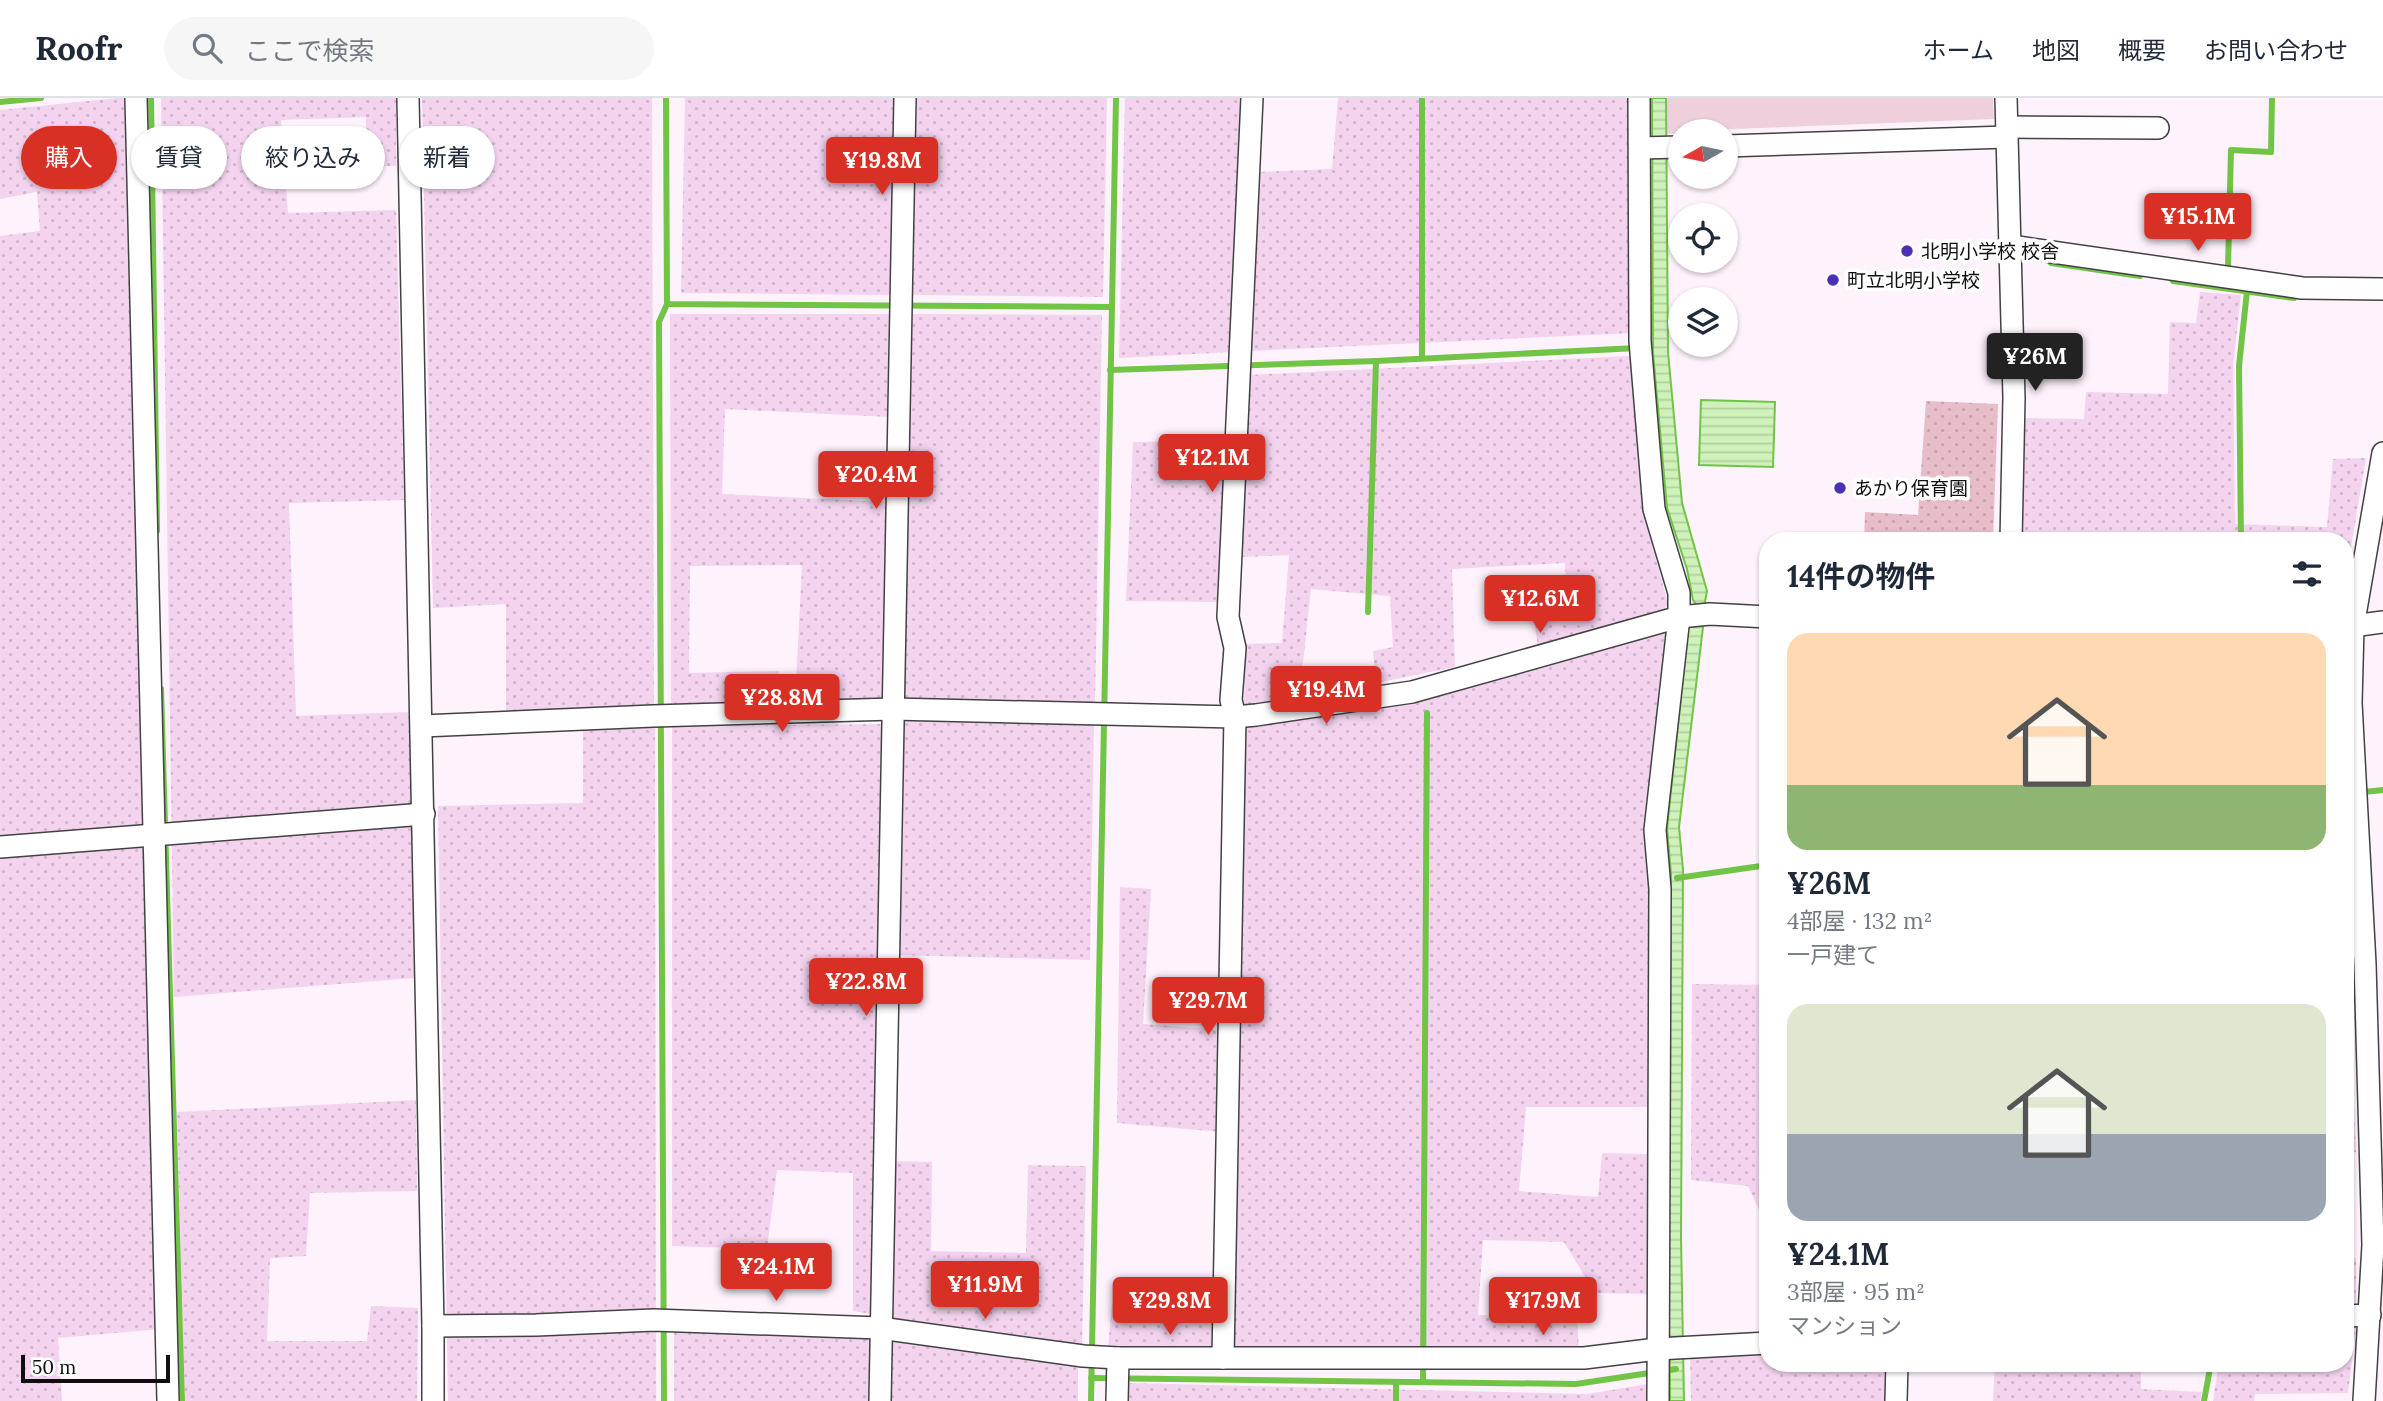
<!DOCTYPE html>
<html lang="ja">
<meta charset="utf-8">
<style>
:root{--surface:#fff;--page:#f6f6f7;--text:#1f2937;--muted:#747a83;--line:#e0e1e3;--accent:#d93025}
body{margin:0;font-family:Lora,"Noto Sans JP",serif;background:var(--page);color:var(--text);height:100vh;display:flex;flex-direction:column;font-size:26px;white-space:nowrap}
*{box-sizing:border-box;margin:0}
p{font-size:23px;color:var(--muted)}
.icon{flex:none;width:38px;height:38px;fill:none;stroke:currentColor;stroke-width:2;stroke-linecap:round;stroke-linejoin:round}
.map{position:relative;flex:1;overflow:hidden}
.drawer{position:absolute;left:1759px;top:434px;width:595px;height:840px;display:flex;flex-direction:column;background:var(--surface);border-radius:28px;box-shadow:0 2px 5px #0004}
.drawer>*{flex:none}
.hud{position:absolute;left:21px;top:28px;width:665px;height:63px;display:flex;gap:14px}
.needle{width:46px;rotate:261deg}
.fabs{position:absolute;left:1668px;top:21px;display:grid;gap:14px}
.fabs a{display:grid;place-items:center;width:70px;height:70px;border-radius:50%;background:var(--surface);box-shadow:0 2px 5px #0004;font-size:35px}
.scale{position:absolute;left:21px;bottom:18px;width:149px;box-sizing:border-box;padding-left:7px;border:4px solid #0f0f0f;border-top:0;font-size:19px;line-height:24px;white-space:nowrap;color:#0f0f0f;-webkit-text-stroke:5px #fff;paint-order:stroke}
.price{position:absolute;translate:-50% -60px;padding:0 16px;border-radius:7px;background:var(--accent);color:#fff;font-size:23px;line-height:46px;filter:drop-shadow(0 2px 4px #0008)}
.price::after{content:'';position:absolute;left:50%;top:42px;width:21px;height:16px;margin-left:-10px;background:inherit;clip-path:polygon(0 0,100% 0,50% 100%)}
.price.selected{background:#222;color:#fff}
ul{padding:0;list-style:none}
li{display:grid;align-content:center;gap:14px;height:371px;padding:0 28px}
li span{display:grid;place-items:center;height:217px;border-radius:21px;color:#555}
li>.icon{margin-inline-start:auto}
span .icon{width:126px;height:126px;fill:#fffc;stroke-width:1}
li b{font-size:30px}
h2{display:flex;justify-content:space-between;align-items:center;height:84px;padding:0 28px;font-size:30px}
.tag{padding:0 24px;border-radius:32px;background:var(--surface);box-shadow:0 2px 5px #0004;font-size:24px;line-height:63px}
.tag.selected{background:var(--accent);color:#fff}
header{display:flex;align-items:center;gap:42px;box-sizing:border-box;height:98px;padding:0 35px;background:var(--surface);border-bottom:2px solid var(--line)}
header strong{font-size:33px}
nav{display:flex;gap:38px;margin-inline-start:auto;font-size:24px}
.search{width:490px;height:63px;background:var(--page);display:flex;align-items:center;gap:18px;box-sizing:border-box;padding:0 24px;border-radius:38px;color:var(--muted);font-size:26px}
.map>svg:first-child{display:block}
.farmland{fill:url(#farmland-dots)}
.park{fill:url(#park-dots)}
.pitch{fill:#eecfdb}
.water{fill:url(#water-rules);stroke:#72c446;stroke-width:2}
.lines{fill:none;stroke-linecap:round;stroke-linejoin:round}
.stream{stroke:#72c446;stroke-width:6}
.minor-casing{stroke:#424242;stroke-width:24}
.minor{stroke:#fff;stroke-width:21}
.poi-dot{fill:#4b30b6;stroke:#fff;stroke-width:2.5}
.labels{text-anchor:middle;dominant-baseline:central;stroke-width:7;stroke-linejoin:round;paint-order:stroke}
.poi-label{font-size:19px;fill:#0f0f0f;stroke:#fff;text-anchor:start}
</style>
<header>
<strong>Roofr</strong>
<div class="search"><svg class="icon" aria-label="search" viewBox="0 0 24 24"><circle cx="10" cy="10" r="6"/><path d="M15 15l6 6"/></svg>ここで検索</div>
<nav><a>ホーム</a><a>地図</a><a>概要</a><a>お問い合わせ</a></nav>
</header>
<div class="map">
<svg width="2383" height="1303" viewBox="0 0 2383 1303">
<defs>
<pattern id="farmland-dots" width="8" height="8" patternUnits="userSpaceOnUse" patternTransform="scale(1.75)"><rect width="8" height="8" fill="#f3d3ee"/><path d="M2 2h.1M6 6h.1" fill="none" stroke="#cfb4cb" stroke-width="1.8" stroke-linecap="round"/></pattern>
<pattern id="park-dots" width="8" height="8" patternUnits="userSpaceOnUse" patternTransform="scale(1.75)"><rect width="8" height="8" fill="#e7bdc9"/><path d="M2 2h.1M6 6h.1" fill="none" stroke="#c5a1ab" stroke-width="1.8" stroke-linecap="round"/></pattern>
<pattern id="water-rules" width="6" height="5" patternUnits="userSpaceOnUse" patternTransform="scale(1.75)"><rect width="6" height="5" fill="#cff2ba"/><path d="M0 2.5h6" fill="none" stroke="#b1ce9f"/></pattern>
</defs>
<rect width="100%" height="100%" fill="#fef2fd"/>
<g class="farmland">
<polygon points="118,0 128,0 160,1231 58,1240 62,1303 0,1303 0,138 40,133 37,94 0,101 0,12"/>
<polygon points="161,0 396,0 396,68 366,68 366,19 281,22 288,115 396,112 404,402 289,405 296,618 411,614 414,880 174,899"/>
<polygon points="422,0 652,0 654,607 583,613 506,616 506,506 433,510"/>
<polygon points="685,0 898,0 893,197 681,195"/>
<polygon points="917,0 1107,0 1103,199 912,197"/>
<polygon points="1125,0 1242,0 1231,254 1119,260"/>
<polygon points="1338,0 1631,0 1632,235 1248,253 1257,74 1332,71"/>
<polygon points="2200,194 2241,197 2233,267 2235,426 2327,429 2333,361 2366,360 2345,485 2345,443 2020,443 2025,320 2084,321 2086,294 2168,296 2170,224 2196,225"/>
<polygon points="670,216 893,216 890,319 725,311 722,396 889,404 884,602 795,604 802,467 690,468 689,575 779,573 777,604 671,607"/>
<polygon points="912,216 1102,217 1095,606 903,603"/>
<polygon points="1630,258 1642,410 1668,506 1663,514 1538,550 1533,509 1567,503 1565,465 1452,471 1455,569 1376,585 1373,553 1393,549 1390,498 1311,491 1299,601 1244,607 1246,546 1282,545 1289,457 1223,460 1217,504 1126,503 1133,344 1244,342 1249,277"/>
<polygon points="1672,532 1644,727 1651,793 1650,1009 1526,1009 1519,1093 1598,1099 1602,1055 1649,1056 1648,1196 1595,1195 1564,1144 1483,1142 1478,1217 1577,1219 1579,1254 1108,1251 1112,1205 1229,1211 1234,1035 1117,1025 1120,789 1151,791 1143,926 1234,933 1242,625"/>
<polygon points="903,621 1094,625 1090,862 897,857"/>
<polygon points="885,626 873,1216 853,1213 853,1075 777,1072 767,1151 672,1148 672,628"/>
<polygon points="655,628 656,1303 448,1303 438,708 583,705 583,632"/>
<polygon points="1767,836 1767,1113 1759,1112 1748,1088 1691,1082 1692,886 1766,887"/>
<polygon points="2345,915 2350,915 2356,1054 2345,1055"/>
<polygon points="416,1002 417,1093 310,1095 306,1158 270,1160 267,1243 367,1243 371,1208 418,1210 417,1303 185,1303 177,1014"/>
<polygon points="892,1063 932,1064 931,1153 1026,1155 1028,1067 1086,1068 1082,1248 889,1222"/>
<polygon points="2345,1160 2356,1160 2356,1230 2348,1295 2255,1296 2254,1303 2213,1303 2219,1265 2345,1265"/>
<polygon points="674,1231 873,1236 873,1303 674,1303"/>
<polygon points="889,1239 1078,1269 1078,1303 889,1303"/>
<polygon points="1767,1253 1768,1265 1892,1265 1891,1303 1691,1303 1690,1257"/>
<polygon points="1995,1265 2141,1265 2141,1291 2202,1294 2200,1303 1993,1303"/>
<polygon points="1127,1285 1587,1296 1648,1286 1648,1303 1126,1303"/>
</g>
<polygon class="park" points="1926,303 1998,306 1993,443 1864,443 1865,414 1918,417"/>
<polygon class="pitch" points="1666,0 1993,0 1994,21 1680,33 1680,35 1666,36"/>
<g class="water">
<polygon points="1652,0 1666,0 1668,254 1682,405 1707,493 1702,520 1703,529 1679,729 1683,772 1681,1140 1684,1303 1670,1303 1668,1141 1671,775 1667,731 1688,531 1694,525 1697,508 1693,502 1687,471 1667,410 1653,255"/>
<polygon points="1701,302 1775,304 1773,369 1699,367"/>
</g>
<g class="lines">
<g class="stream">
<polyline points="151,0 157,433"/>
<polyline points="666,0 667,206 1112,209"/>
<polyline points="1422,0 1422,260"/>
<polyline points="0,4 41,0"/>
<polyline points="2051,165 2140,178"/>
<polyline points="2228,169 2231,52 2271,54 2272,0"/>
<polyline points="2173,183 2294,200"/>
<polyline points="1110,272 1376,263 1637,250"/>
<polyline points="2241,443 2239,268 2247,193"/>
<polyline points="1368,514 1376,263"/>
<polyline points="161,591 182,1303"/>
<polyline points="2345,696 2383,692"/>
<polyline points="1677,780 1768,767"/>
<polyline points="1091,1280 1576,1286 1676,1271"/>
<polyline points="1423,1284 1427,615"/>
<polyline points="664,1303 659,224 667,206"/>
<polyline points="1091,1303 1116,0"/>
<polyline points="1396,1303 1396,1284"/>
<polyline points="2204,1303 2211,1265"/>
</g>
<defs>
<g id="minor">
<polyline points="136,0 168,1303"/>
<polyline points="408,0 433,1228 433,1303"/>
<polyline points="1639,0 1640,243 1654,411 1679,495 1679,519 1655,732 1660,791 1658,1303"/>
<polyline points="2006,0 2014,300 2011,443"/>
<polyline points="2007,29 2158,30"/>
<polyline points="1726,48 2007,39"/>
<polyline points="1640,50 1680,49"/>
<polyline points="2011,148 2302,190 2383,191"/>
<polyline points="2345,529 2383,524"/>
<polyline points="422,628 653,618 893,611 1235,619 1256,617 1412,594 1679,519 1710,516 1768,519"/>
<polyline points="0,749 424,716"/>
<polyline points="2345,1218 2370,1217"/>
<polyline points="433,1228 536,1227 654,1222 880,1230 1083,1258 1118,1260 1584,1260 1657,1251 1768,1245"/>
<polyline points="1223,1260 1235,619 1231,602 1235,550 1228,519 1252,0"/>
<polyline points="880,1303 905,0"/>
<polyline points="1117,1303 1118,1260"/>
<polyline points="1896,1303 1897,1265"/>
<polyline points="2364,1303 2373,1147 2365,866 2351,605 2353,529 2383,355"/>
</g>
</defs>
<use href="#minor" class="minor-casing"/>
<use href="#minor" class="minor"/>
</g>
<g class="poi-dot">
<circle cx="1907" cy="153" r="7"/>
<circle cx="1833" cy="182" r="7"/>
<circle cx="1840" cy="390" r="7"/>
</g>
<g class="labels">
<g class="poi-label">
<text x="1921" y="153">北明小学校 校舎</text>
<text x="1847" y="182">町立北明小学校</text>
<text x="1854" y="390">あかり保育園</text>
</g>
</g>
</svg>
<div class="fabs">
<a><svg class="needle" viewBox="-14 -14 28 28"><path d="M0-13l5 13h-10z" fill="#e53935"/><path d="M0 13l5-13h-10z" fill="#747a83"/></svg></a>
<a><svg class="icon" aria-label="locate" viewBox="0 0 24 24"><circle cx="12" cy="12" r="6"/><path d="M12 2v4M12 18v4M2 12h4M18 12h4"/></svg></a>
<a><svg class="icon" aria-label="layers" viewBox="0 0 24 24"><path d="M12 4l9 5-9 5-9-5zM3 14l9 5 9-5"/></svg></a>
</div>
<div class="scale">50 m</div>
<b class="price" style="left:882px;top:99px">¥19.8M</b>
<b class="price" style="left:2198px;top:155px">¥15.1M</b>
<b class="price selected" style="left:2035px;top:295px">¥26M</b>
<b class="price" style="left:1212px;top:396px">¥12.1M</b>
<b class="price" style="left:876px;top:413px">¥20.4M</b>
<b class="price" style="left:1540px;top:537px">¥12.6M</b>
<b class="price" style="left:1326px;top:628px">¥19.4M</b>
<b class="price" style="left:782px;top:636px">¥28.8M</b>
<b class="price" style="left:866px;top:920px">¥22.8M</b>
<b class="price" style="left:1208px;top:939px">¥29.7M</b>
<b class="price" style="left:776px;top:1205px">¥24.1M</b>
<b class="price" style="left:985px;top:1223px">¥11.9M</b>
<b class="price" style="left:1170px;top:1239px">¥29.8M</b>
<b class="price" style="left:1543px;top:1239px">¥17.9M</b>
<div class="hud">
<a class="tag selected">購入</a>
<a class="tag">賃貸</a>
<a class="tag">絞り込み</a>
<a class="tag">新着</a>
</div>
<section class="drawer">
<h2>14件の物件<svg class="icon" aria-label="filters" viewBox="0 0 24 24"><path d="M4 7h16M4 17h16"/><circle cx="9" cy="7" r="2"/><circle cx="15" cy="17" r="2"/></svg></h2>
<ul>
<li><span style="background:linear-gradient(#ffd9b3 70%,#8fb573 0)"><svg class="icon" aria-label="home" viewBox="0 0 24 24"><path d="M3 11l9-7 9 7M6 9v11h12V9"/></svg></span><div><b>¥26M</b><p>4部屋 · 132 m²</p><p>一戸建て</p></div></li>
<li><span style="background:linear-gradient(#dfe7d0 60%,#9aa5b1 0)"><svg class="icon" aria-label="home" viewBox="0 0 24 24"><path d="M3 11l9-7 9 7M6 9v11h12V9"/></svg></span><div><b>¥24.1M</b><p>3部屋 · 95 m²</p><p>マンション</p></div></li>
</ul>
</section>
</div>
